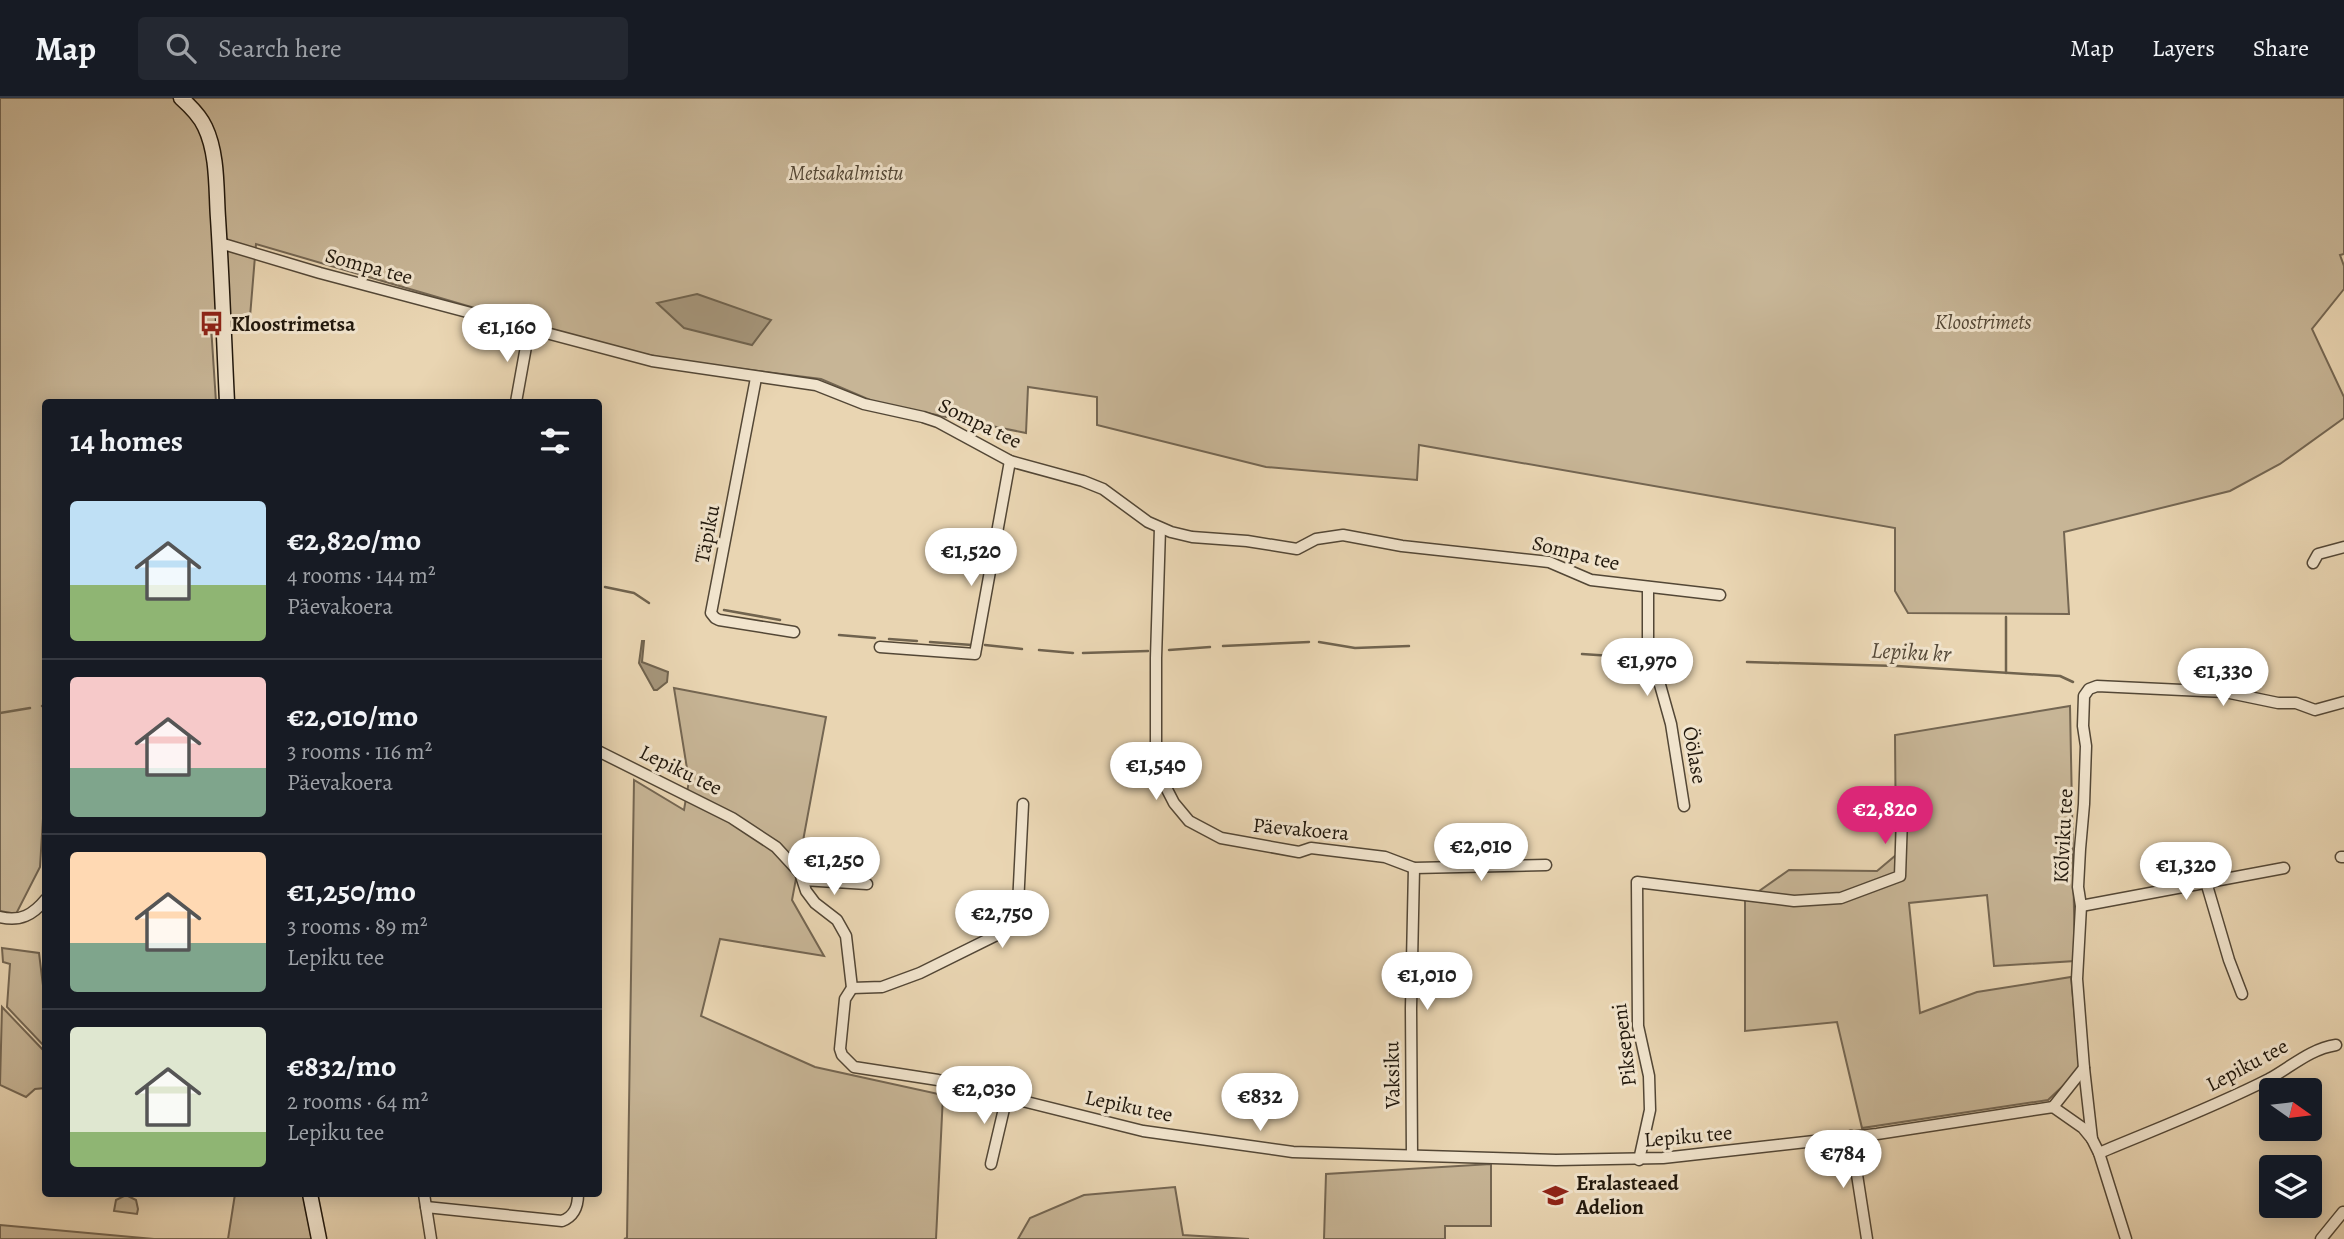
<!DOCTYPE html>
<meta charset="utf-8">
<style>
:root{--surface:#171b24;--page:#242831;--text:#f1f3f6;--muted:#9ea1a6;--line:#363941;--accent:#db2777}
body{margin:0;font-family:Alegreya,serif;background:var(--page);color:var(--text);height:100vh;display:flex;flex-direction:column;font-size:26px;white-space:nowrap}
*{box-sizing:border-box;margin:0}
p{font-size:23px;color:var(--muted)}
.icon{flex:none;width:38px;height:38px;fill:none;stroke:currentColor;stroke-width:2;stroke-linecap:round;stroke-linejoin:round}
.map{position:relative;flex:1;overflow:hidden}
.side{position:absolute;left:42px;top:301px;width:560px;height:798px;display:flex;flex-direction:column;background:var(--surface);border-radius:7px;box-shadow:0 4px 18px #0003}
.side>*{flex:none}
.needle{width:46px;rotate:104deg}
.fabs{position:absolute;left:2259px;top:980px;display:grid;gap:14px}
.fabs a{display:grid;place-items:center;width:63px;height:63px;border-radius:7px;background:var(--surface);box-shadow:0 4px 18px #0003;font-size:35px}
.price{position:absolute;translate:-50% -60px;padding:0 16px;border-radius:24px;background:#fff;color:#222;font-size:23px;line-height:46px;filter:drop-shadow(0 2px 4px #0008)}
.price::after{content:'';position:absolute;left:50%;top:42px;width:21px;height:16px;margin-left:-10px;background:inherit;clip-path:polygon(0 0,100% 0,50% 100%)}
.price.active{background:var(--accent);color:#fff}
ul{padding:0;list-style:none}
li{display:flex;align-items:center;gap:21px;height:175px;padding:0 28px}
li+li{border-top:2px solid var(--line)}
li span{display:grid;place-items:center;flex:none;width:196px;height:140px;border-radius:7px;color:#555}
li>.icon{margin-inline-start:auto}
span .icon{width:84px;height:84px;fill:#fffc;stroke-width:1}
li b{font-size:30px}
h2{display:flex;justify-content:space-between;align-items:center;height:84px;padding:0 28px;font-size:30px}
header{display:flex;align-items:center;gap:42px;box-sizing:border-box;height:98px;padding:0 35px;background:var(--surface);border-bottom:2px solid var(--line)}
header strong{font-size:33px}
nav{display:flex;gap:38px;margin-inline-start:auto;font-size:24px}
.search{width:490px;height:63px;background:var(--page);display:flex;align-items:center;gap:18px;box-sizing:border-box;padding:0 24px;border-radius:7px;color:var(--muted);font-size:26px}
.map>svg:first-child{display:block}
.green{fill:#c7b596;stroke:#746652;stroke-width:2}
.water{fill:#a5957a;stroke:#70634e;stroke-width:2}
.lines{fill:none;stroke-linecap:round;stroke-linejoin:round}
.stream{stroke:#70634e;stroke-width:2.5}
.street-casing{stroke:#534736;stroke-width:13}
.secondary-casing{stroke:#21180d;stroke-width:17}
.street{stroke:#f1e4cd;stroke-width:10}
.secondary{stroke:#f1e4cd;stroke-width:14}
.labels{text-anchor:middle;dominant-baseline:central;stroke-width:6;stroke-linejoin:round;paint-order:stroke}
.park-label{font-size:21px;font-style:italic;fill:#534736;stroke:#f1e4cd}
.street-label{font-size:21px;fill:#21180d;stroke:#f1e4cd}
.poi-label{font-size:21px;font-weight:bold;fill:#21180d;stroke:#f1e4cd;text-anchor:start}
.water-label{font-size:23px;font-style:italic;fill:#564a39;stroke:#f1e4cd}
</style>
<header>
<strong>Map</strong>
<div class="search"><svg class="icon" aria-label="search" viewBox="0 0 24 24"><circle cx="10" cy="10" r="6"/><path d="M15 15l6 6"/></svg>Search here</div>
<nav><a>Map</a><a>Layers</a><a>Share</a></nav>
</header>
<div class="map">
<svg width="2344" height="1141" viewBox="0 0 2344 1141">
<rect width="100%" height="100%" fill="#e9d5b2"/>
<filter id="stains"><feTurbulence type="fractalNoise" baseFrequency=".00286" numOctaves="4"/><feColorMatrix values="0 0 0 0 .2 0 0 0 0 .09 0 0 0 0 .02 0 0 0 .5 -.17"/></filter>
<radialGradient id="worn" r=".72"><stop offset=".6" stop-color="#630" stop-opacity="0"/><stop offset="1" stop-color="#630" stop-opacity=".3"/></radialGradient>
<g class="green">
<polygon points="0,0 2344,0 2344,156 2340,157 2344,168 2344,191 2312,231 2344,299 2344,320 2280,366 2230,393 2064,434 2069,516 1908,515 1895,493 1895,430 1419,347 1417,382 1266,369 1097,327 1097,299 1028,289 1026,335 877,305 821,281 678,263 601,247 256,146 249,231 233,227 211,228 216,304 46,304 46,672 40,769 16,816 0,813"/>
<polygon points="674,590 826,619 792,802 824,858 720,841 701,918 815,969 943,997 936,1141 624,1141 627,1140 634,682 684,712 689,683"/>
<polygon points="2070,608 2075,863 1994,868 1987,797 1909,805 1920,915 1977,894 2071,879 2080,972 2048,1002 1862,1030 1837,924 1745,933 1745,803 1789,772 1877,773 1896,757 1895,637"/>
<polygon points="2,850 39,855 45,904 45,949 7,909 10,866 3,864"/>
<polygon points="2,909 45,954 45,990 35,991 26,999 0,987"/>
<polygon points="1491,1066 1491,1128 1445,1128 1445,1141 1324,1141 1326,1076"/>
<polygon points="1175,1089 1183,1137 1249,1141 1018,1141 1030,1120 1084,1097"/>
<polygon points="235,1096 304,1096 312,1141 0,1141 0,1127 154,1141 228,1141"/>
<polygon points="126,1097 136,1102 138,1111 137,1116 114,1113 116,1102"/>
</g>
<g class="water">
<polygon points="697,196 771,222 752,247 684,230 657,205"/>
<polygon points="642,543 644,543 642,564 668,574 667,584 657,592 654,592 639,565"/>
</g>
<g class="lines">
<g class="stream">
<polyline points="605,489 634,495 649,505"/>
<polyline points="724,512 780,522"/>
<polyline points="2006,519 2006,575"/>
<polyline points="839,537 875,540"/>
<polyline points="889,541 917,543"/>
<polyline points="930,544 972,547"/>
<polyline points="1319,544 1355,550 1409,548"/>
<polyline points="985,547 1022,551"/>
<polyline points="1223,548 1309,544"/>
<polyline points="1039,552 1073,555"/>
<polyline points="1169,552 1210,549"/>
<polyline points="1083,555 1148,553"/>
<polyline points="1582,556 1642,560"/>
<polyline points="1747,564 1897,568 2060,578 2073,584"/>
<polyline points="42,608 46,608"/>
<polyline points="0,615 30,610"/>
</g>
<defs>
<g id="street">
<polyline points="220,145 320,175 652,263 816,287 864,306 923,319 938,324 1010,363 1083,383 1103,391 1148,424 1171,434 1192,439 1247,443 1297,451 1316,441 1343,437 1402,448 1549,464 1591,482 1720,497"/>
<polyline points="756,280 711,515 715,520 719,522 794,534"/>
<polyline points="516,304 529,232"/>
<polyline points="1160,430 1156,560 1156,670 1174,705 1189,723 1221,740 1299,754 1311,750 1385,759 1414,770 1546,767"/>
<polyline points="2313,465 2318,456 2344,449"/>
<polyline points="1648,489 1648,544 1671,626 1684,708"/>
<polyline points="880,549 975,556 1010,363"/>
<polyline points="598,653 732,720 776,749 800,775 806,793 815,805 837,822 846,838 852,890 845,901 840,951 842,957 854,969 938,982 1143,1033 1293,1054 1556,1062 1663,1060 1877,1036 2053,1009 2083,1030 2092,1041"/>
<polyline points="2341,759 2344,759"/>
<polyline points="803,782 867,786"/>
<polyline points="2206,784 2229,862 2242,896"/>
<polyline points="2081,808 2284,770"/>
<path d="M 0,819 C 20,824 33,817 46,801"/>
<polyline points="852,890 882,889 920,875 1017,827 1023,706"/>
<polyline points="2053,1009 2084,970"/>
<polyline points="1851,1038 1867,1141"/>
<path d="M 2099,1055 C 2156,1031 2214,1009 2269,981 C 2291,969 2310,951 2336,947"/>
<polyline points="1412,1057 1411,910 1414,770"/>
<polyline points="1639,1062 1650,1012 1649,978 1638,928 1637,784 1794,803 1841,800 1900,778 1902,720"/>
<polyline points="991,1066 1007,998"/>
<polyline points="424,1096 431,1141"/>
<path d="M 426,1109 L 562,1123 C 575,1118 578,1108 578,1096"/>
<polyline points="2126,1141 2099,1055 2092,1041 2084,970 2077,881 2081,808 2078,789 2080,751 2084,706 2086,648 2083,628 2084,598 2089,591 2097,588 2225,594 2278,605 2296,605 2315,612 2344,604"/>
<polyline points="2321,1141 2343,1114"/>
</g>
<g id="secondary">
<path d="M 181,0 C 190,8 200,18 205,29 C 218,56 216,92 218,120 C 222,182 224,243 227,304"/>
<polyline points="310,1096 319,1141"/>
</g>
</defs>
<use href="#street" class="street-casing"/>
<use href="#secondary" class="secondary-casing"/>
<use href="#street" class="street"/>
<use href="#secondary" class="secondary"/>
</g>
<defs>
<symbol id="bus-bare" viewBox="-9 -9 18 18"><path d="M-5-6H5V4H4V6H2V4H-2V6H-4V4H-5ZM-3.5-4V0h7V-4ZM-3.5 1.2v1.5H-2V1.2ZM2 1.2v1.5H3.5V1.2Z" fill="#8f2418" stroke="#f1e4cd" stroke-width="2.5" paint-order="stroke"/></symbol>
<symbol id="school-bare" viewBox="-9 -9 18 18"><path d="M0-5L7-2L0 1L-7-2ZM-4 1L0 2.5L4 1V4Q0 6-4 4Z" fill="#8f2418" stroke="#f1e4cd" stroke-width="2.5" paint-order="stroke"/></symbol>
</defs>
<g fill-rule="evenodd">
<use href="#bus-bare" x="194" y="208" width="35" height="35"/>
<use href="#school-bare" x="1538" y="1080" width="35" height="35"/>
</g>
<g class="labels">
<g class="park-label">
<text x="846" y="75">Metsakalmistu</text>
<text x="1983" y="224">Kloostrimets</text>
</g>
<g class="street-label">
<text transform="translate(369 168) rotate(15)">Sompa tee</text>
<text transform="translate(980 325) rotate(26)">Sompa tee</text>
<text transform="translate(707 436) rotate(-79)">Täpiku</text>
<text transform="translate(1576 455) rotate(14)">Sompa tee</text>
<text transform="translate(1695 657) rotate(80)">Öölase</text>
<text transform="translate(681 672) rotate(26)">Lepiku tee</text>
<text transform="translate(1301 731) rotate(5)">Päevakoera</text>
<text transform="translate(2063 738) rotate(-87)">Kõlviku tee</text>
<text transform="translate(1624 947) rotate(-97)">Piksepeni</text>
<text transform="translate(2247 967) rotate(-28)">Lepiku tee</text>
<text transform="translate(1392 977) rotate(-91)">Vaksiku</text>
<text transform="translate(1129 1008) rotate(12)">Lepiku tee</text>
<text transform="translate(1688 1038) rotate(-5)">Lepiku tee</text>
</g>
<g class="poi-label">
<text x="231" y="226">Kloostrimetsa</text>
<text x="1576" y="1085">Eralasteaed<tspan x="1576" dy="24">Adelion</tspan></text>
</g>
<g class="water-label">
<text transform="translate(1911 554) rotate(3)">Lepiku kr</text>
</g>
</g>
<rect width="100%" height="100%" filter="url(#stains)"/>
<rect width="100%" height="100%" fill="url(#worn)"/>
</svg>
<div class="fabs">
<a><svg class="needle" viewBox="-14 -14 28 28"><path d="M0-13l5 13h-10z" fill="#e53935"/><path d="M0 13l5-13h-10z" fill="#9ea1a6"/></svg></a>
<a><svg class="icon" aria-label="layers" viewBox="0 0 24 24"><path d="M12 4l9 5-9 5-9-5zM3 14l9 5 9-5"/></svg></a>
</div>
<b class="price" style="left:507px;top:266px">€1,160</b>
<b class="price" style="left:971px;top:490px">€1,520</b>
<b class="price" style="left:1647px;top:600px">€1,970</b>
<b class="price" style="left:2223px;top:610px">€1,330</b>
<b class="price" style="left:1156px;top:704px">€1,540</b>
<b class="price active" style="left:1885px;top:748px">€2,820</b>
<b class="price" style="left:1481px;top:785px">€2,010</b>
<b class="price" style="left:834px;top:799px">€1,250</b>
<b class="price" style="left:2186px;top:804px">€1,320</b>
<b class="price" style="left:1002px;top:852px">€2,750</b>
<b class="price" style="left:1427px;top:914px">€1,010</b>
<b class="price" style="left:984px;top:1028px">€2,030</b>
<b class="price" style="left:1260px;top:1035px">€832</b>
<b class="price" style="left:1843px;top:1092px">€784</b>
<section class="side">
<h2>14 homes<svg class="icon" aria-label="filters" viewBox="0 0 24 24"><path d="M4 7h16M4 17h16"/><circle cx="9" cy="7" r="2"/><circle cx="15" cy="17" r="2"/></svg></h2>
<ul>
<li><span style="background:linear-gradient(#bfe0f5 60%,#8fb573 0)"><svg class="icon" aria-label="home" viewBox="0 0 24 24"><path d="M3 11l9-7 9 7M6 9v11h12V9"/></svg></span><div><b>€2,820/mo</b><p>4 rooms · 144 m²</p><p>Päevakoera</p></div></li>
<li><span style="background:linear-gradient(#f6c9c9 65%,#7fa58c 0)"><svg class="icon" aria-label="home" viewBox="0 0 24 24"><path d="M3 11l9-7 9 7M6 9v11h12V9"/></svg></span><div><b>€2,010/mo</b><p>3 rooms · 116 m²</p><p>Päevakoera</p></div></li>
<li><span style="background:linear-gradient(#ffd9b3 65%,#7fa58c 0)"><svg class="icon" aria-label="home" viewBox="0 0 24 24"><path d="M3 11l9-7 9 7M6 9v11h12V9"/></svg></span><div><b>€1,250/mo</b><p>3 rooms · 89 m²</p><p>Lepiku tee</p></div></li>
<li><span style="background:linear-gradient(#dfe7d0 75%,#8fb573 0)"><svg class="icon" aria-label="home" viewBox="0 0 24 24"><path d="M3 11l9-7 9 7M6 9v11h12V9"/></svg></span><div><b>€832/mo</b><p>2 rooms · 64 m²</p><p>Lepiku tee</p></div></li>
</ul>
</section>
</div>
